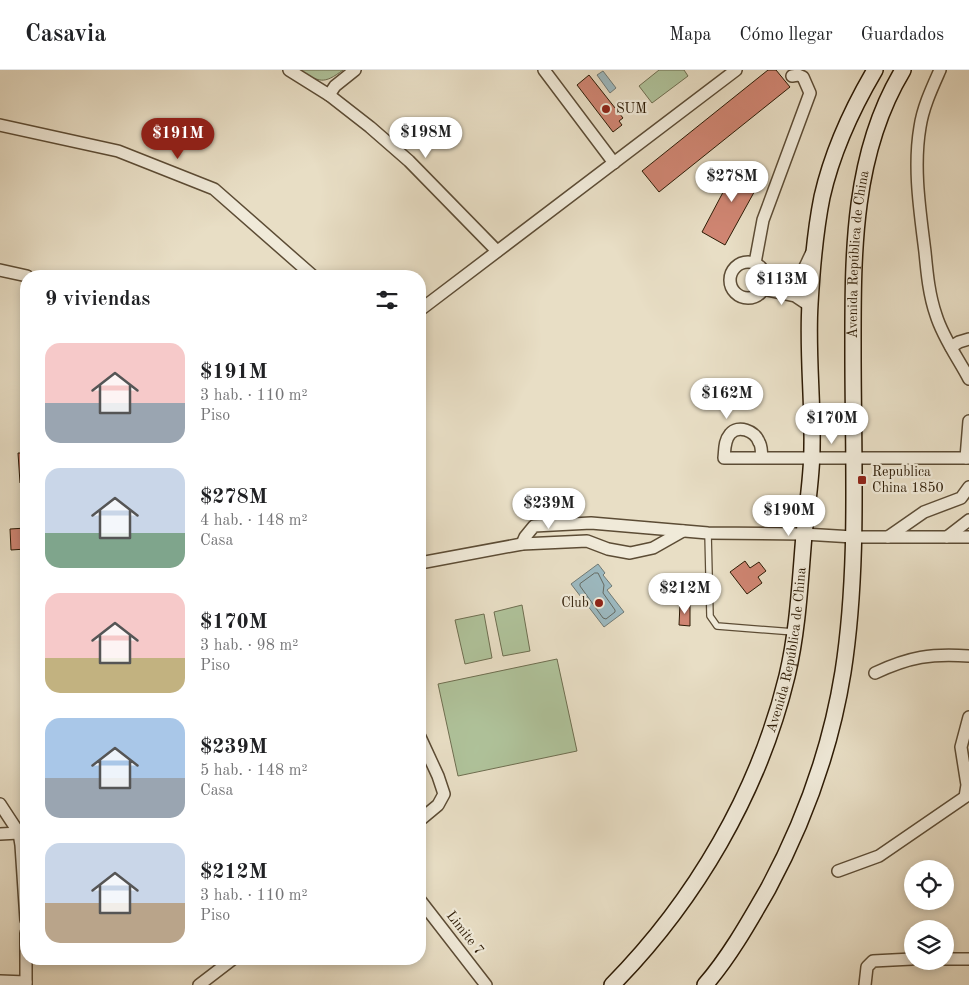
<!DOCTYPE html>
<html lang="es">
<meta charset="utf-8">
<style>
:root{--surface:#fff;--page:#f6f6f6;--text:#202124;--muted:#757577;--line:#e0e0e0;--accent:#8f2418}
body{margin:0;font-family:"Old Standard TT",serif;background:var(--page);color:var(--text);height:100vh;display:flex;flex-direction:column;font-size:19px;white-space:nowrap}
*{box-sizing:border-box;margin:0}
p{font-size:16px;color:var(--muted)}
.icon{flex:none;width:28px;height:28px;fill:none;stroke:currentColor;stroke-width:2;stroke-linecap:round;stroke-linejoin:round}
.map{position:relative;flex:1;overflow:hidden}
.details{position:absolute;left:20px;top:200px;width:406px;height:695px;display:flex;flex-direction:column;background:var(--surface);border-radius:20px;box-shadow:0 2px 8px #0003}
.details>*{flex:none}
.fabs{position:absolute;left:904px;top:790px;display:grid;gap:10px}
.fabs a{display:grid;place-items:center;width:50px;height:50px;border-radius:50%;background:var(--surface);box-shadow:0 2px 8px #0003;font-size:25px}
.price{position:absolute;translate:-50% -42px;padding:0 11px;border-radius:18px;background:#fff;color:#222;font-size:16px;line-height:32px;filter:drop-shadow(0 1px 2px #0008)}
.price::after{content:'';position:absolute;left:50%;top:30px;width:15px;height:11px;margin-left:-8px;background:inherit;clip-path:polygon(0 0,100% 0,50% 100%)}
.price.on{background:var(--accent);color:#fff}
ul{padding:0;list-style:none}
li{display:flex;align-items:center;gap:15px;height:125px;padding:0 25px}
li span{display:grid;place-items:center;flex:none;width:140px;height:100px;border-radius:15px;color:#555}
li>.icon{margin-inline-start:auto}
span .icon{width:60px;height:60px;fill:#fffc;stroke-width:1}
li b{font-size:21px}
h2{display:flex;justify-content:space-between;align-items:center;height:60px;padding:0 25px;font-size:21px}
header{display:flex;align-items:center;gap:30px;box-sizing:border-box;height:70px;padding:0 25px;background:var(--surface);border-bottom:1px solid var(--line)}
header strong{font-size:24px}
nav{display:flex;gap:28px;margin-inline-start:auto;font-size:18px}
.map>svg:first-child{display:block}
.green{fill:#afc29a;stroke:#6e6e50}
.water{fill:#9cb9c0;stroke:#707a75}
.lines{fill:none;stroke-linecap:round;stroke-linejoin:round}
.shore{stroke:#646a62;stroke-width:1}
.building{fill:#cf8572;stroke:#2d1b05}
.lane-casing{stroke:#5c4c35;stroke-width:8}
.street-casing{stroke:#5c4c35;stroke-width:14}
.secondary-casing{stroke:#2d1b05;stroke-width:18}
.lane{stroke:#f0ead9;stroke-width:5.5}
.street{stroke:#f0ead9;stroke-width:11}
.secondary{stroke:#f0ead9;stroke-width:15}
.poi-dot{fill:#8f2418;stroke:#f0ead9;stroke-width:2}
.labels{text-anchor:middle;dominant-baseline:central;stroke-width:4.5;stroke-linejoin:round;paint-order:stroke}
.poi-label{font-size:14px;fill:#2d1b05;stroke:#f0ead9;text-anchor:start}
.street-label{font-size:14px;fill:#2d1b05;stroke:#f0ead9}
</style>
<header>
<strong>Casavia</strong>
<nav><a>Mapa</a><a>Cómo llegar</a><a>Guardados</a></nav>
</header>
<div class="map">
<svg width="969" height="915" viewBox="0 0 969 915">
<rect width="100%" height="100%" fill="#e8dec5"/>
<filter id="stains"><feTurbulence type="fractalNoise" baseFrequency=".004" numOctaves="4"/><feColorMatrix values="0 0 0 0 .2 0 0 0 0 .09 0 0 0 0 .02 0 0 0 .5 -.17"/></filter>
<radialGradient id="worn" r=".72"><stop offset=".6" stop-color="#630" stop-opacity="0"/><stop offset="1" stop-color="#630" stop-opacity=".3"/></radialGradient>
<g class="green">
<path d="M 299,0 L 343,0 C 323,15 320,12 299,0 Z"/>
<polygon points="659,0 684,0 688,6 652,33 639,16"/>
<polygon points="522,535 530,581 503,586 494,542"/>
<polygon points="484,544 492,588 465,594 455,550"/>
<polygon points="557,589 577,681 458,706 438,614"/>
</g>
<g class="water">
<polygon points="603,1 616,18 610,23 597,5"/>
<polygon points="598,494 605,503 603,505 612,516 607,520 624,542 604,557 571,514"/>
</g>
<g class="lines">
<polygon class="shore" points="595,503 598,503 604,515 603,523 615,540 615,542 606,549 603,548 580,516 580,514"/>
</g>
<g class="building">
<polygon points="768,0 776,0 790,17 659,122 642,101"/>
<polygon points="589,5 623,48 619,51 622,55 613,62 577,15"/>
<polygon points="739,92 763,106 725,175 702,162"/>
<polygon points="18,383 26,383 26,412 20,413"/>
<polygon points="26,458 26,479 11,480 10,459"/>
<polygon points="745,491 750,498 759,492 766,501 758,507 762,513 747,524 730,502"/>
<polygon points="680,534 690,534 690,556 679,555"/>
</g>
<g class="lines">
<defs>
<polyline id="lane" points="708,463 710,546 717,556 794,562"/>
<g id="street">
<polyline points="289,0 329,25 335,16 355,0"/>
<polyline points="544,0 614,93"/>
<path d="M 940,0 C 932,18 923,37 920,57 C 913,98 920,141 925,182 C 927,203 929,225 936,245 C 943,268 958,288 969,309"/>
<polyline points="329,25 370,57 409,91 497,181"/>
<polyline points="0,55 118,81 214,119 313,206"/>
<circle cx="748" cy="210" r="18"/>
<polyline points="755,193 763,150 810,23 803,7 798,5 792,6"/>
<polyline points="0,200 27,206"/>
<path d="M 766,208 C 798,213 798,213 811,184"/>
<polyline points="763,219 795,226 810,236"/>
<polyline points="420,240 736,0"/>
<polyline points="951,277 959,272 969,269"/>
<path d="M 762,388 L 724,388 C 725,380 724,371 730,364 C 738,354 755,361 759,372 C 762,376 761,382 762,388 L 969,388"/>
<polyline points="966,388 969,351"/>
<polyline points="888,467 924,442 961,428 969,417"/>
<polyline points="947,467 969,450"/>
<polyline points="522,474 525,467 534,456 591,453 708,463 804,464 853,467 969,467"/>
<polyline points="420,493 522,474 587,471 608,479 630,483 653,478 683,461"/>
<path d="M 875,603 C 909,587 932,583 969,586"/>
<polyline points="420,667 438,706 444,724 438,735 420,750"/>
<polyline points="0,734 19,763 21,775 26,850"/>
<polyline points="0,764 19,763"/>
<polyline points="838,801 879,786 965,727 967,715 961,677 969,647"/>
<polyline points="420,830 486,915"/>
<polyline points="26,863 26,915"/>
<polyline points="945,889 969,889"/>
<polyline points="0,911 26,912"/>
<polyline points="199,915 233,889"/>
<polyline points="865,915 867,897 873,891 912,889"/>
</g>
<g id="secondary">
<path id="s1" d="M 612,915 C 695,831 759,722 787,606 C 798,560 800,512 804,465 C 807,436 812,406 812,377 C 813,329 807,281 810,234 C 812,198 815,162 822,127 C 832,83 852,39 875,0"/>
<path id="s2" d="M 705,915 C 730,886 749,852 768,819 C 804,752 831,677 843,602 C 859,499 853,389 853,285 C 853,188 851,86 903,0"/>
</g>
</defs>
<use href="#lane" class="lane-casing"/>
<use href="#street" class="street-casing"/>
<use href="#secondary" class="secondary-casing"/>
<use href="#lane" class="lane"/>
<use href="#street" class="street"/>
<use href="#secondary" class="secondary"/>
</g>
<g class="poi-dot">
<circle cx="606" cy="39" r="5"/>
<rect x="857" y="405" width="10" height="10" rx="2.5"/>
<circle cx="599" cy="533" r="5"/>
</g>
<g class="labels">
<g class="poi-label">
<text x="616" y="39">SUM</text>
<text x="872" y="402">Republica<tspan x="872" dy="16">China 1850</tspan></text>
<text x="589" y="533" text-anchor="end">Club</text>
</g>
<g class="street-label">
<text stroke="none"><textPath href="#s2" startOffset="764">Avenida República de China</textPath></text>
<text stroke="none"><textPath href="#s1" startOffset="385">Avenida República de China</textPath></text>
<text transform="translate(465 863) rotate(52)">Limite 7</text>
</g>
</g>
<rect width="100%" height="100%" filter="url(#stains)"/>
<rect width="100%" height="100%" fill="url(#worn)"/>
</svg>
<div class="fabs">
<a><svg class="icon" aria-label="locate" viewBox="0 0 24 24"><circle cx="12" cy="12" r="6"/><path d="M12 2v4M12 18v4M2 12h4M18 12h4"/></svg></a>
<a><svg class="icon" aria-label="layers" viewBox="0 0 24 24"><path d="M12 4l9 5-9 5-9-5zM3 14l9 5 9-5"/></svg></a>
</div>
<b class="price" style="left:426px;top:89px">$198M</b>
<b class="price on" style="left:178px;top:90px">$191M</b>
<b class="price" style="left:732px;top:133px">$278M</b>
<b class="price" style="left:782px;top:236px">$113M</b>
<b class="price" style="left:727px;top:350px">$162M</b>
<b class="price" style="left:832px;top:375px">$170M</b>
<b class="price" style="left:549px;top:460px">$239M</b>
<b class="price" style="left:789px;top:467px">$190M</b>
<b class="price" style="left:685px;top:545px">$212M</b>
<section class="details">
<h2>9 viviendas<svg class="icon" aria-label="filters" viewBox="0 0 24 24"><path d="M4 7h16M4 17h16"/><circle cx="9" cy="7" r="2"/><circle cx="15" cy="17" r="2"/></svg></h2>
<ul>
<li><span style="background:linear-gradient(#f6c9c9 60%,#9aa5b1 0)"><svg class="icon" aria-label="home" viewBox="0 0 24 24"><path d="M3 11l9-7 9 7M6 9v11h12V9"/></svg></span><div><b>$191M</b><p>3 hab. · 110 m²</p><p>Piso</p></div></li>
<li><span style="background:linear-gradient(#c9d6e8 65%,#7fa58c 0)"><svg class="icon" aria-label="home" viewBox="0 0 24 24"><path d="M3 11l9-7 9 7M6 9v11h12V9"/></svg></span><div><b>$278M</b><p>4 hab. · 148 m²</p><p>Casa</p></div></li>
<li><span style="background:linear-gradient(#f6c9c9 65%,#c2b280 0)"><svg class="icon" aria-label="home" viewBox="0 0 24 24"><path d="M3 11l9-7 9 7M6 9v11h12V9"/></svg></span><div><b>$170M</b><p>3 hab. · 98 m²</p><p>Piso</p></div></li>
<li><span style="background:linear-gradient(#a9c7e8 60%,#9aa5b1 0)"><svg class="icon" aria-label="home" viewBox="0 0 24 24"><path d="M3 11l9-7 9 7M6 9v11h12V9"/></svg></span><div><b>$239M</b><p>5 hab. · 148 m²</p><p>Casa</p></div></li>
<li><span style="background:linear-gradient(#c9d6e8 60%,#b9a48a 0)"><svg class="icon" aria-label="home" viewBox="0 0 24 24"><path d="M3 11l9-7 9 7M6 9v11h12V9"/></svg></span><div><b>$212M</b><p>3 hab. · 110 m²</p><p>Piso</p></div></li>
</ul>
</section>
</div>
